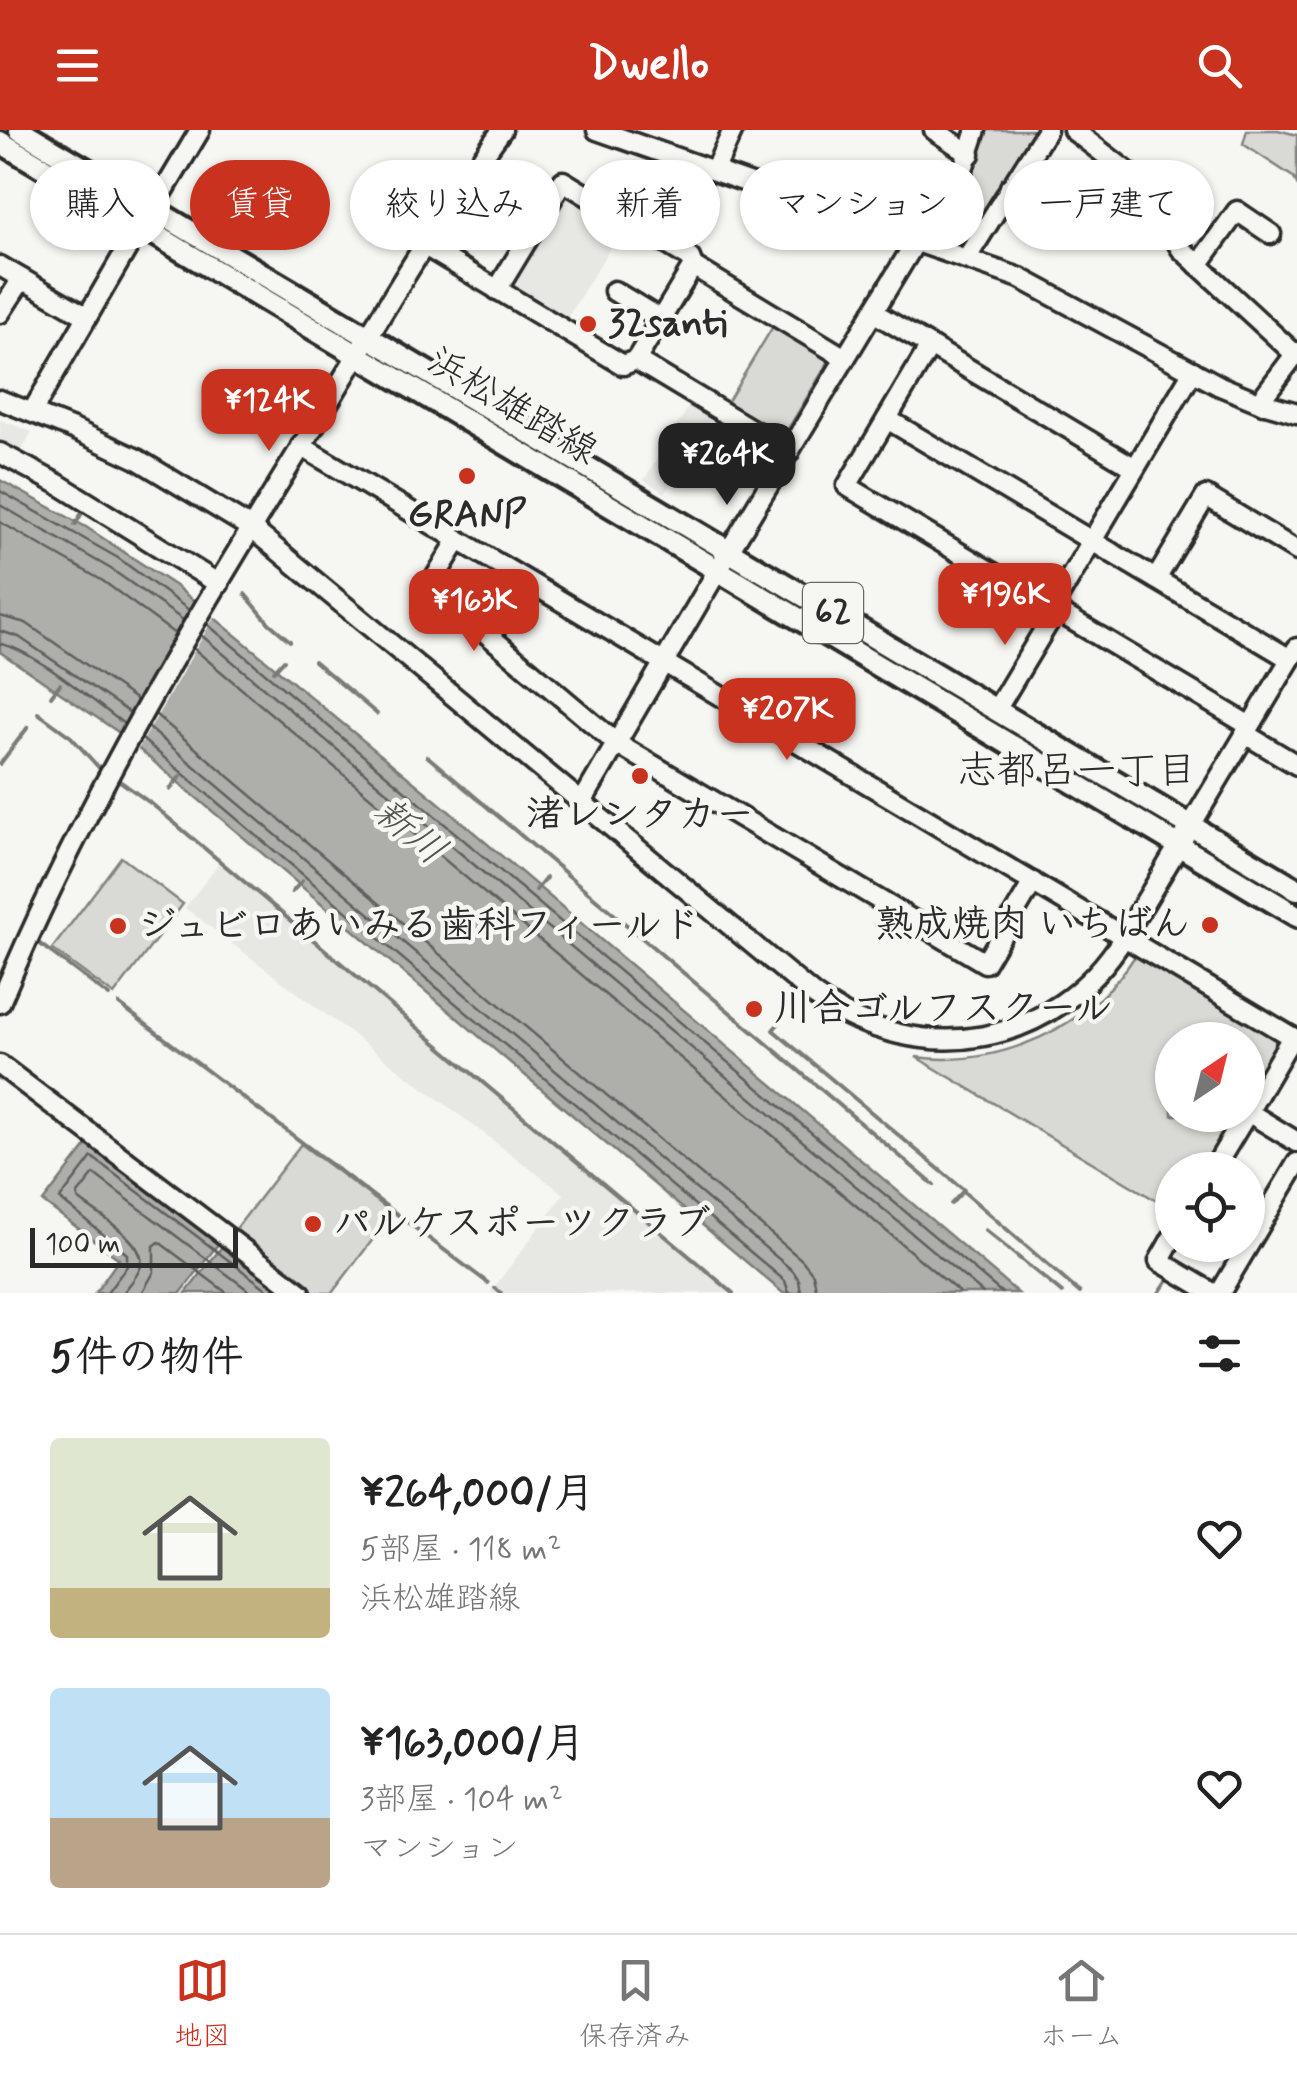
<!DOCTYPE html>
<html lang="ja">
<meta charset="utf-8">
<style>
:root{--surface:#fff;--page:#f6f6f6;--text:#222;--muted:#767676;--line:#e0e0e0;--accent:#c8321e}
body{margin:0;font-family:Mynerve,"Klee One",sans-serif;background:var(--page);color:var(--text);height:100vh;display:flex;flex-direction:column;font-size:38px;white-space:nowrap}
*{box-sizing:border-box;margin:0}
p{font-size:32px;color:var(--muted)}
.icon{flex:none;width:55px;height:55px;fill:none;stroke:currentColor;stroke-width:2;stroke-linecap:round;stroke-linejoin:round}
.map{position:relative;height:1163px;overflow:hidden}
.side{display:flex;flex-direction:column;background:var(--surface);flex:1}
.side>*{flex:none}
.guide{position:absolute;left:30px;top:30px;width:1238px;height:90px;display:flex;gap:20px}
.needle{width:65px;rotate:35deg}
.fabs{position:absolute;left:1155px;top:892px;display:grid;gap:20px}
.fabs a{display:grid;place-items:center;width:110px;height:110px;border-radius:50%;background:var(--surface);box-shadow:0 2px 8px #0004;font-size:50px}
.scale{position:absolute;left:30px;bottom:25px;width:208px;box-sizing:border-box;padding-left:10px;border:5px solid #2b2b2b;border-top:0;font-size:28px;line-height:35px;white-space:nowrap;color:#2b2b2b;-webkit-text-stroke:8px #f6f6f2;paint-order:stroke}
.price{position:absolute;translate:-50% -85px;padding:0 22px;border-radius:20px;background:var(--accent);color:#fff;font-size:32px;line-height:65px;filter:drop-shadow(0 2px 5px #0008)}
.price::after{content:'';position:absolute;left:50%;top:60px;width:30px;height:22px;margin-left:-15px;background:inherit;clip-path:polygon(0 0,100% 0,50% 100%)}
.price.selected{background:#222;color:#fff}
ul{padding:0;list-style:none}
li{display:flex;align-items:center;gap:30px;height:250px;padding:0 50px}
li span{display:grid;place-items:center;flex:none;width:280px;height:200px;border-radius:10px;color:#555}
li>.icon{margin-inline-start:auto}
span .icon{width:120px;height:120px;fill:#fffc;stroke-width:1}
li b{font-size:42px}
h2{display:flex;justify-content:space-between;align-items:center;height:120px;padding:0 50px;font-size:42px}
.chip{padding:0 35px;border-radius:45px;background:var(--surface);box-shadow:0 2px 8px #0004;font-size:35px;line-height:90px}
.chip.selected{background:var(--accent);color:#fff}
header{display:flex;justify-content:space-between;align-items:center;height:130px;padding:0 50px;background:var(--accent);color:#fff;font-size:45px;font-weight:700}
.tab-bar{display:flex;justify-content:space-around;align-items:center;height:140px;border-top:2px solid var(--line);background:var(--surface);font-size:28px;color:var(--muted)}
.tab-bar a{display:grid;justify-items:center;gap:5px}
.tab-bar .selected{color:var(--accent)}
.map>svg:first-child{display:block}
.built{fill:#e7e7e3}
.green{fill:#d9d9d5;stroke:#828280;stroke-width:2.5}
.water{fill:#aeaeab;stroke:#7a7a78;stroke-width:2.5}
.pier{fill:#f6f6f2}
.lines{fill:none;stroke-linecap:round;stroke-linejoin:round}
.shore{stroke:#5f5f5e;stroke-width:2.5}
.stream{stroke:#7a7a78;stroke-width:4}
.minor-casing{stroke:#2b2b2b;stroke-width:25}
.major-casing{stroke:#2b2b2b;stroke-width:28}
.minor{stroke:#f6f6f2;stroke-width:18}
.major{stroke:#f6f6f2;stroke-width:20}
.poi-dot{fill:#c8321e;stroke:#f6f6f2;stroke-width:4}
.labels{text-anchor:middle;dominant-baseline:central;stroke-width:9;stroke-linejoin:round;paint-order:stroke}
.shield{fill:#f6f6f2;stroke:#686867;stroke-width:2.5}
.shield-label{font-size:35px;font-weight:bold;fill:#2b2b2b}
.poi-label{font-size:38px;font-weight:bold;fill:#2b2b2b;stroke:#f6f6f2;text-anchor:start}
.street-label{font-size:38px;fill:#2b2b2b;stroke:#f6f6f2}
.neighbourhood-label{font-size:40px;fill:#2b2b2b;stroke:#f6f6f2}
.water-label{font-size:40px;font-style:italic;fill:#525251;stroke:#f6f6f2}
</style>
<header><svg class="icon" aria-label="menu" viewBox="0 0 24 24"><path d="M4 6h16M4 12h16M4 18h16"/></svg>Dwello<svg class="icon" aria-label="search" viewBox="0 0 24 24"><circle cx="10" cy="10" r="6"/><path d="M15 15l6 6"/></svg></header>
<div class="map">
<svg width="1297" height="1163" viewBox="0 0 1297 1163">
<rect width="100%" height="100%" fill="#f6f6f2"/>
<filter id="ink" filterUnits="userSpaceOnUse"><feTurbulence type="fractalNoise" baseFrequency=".01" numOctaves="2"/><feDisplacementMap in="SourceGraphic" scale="20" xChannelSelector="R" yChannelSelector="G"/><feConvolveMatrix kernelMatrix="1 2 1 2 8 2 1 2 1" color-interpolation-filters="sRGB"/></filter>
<g filter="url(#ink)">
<g class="built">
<polygon points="570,62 624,95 564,193 507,155 563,63"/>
<polygon points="692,271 713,284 665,363 644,350"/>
<polygon points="0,290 32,302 19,324 0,315"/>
<polygon points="220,732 498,966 731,1163 490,1163 564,1064 185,778"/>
</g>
<g class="green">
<polygon points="979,0 1043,0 966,117 930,103"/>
<polygon points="1247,0 1278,0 1297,5 1297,54 1293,47 1243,14"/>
<polygon points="775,193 828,225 829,231 788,299 770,304 725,276"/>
<polygon points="121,727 183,774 114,865 52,819"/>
<path d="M 1142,825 L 1273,903 L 1277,917 L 1248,968 L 1248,910 L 1172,910 L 1172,985 L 1237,985 L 1204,1040 L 1172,1040 L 1172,1080 L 916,927 C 1000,938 1089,898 1135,826 Z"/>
<polygon points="301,1014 393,1083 332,1163 310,1163 232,1104"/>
</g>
<g class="water">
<polygon points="0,350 86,397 177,457 438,672 1018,1163 783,1163 121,604 0,522"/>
<polygon points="90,1011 221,1110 181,1163 95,1163 119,1129 43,1072"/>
<polygon points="224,1114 289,1163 186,1163"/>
</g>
<polygon class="pier" points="197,466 217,482 136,623 116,607"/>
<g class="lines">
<g class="shore">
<polyline points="0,361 118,428 189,480"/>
<polyline points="0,375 111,439 183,490"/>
<polyline points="0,392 103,451 175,504"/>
<polyline points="0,486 26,493 137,570"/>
<polyline points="207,494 1002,1163"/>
<polyline points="0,501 19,507 130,583"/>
<polyline points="201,505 983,1163"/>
<path d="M 0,514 C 29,517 98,575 124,594"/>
<polyline points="193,518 960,1163"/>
<polyline points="155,584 802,1130 813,1144 817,1163"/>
<polyline points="148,597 793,1141 799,1150 801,1163"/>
<polyline points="142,609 785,1151 789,1163"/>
<polyline points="107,1163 127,1136 127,1124 60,1069 92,1027 272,1163"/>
<path d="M 123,1163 C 129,1155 138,1146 141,1136 C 147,1111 95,1083 78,1069 L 78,1064 L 94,1044 L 252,1163"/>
<polyline points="142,1163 154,1142 154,1116 159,1112 227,1163"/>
</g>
<g class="stream">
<polyline points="75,395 83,381"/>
<polyline points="245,464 269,493 290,511"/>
<polyline points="314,531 377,584"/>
<polyline points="274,541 284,530"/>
<polyline points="51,566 60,554"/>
<polyline points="38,583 71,607 101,640"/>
<polyline points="427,626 934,1055"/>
<polyline points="0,634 28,597"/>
<polyline points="170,659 180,647"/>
<polyline points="110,661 117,649 153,675 733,1163"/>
<polyline points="536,760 546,748"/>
<polyline points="292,762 302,751"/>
<polyline points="36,811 109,866"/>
<polyline points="10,873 20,850"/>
<polyline points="119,874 488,1153"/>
<polyline points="791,879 773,900 964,1060 951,1074"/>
<polyline points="963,1061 1080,1163"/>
<polyline points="985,1100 1062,1163"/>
<polyline points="495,1158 501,1163"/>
<polyline points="1159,1163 1167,1151"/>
</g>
<defs>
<g id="minor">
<polyline points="597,0 1020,148 1220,256 1259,272 1297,283"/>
<polyline points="934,0 970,24"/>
<polyline points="1073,0 1138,50 1181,119 1297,226"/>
<polyline points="715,39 733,0"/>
<polyline points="1010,57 1028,68 1047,68 1057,74"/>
<polyline points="153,79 200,0"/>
<polyline points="425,116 623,235 636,230 693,136 845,228"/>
<polyline points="966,129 1047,0"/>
<polyline points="1198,135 1237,81 1271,104"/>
<polyline points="0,136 86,186"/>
<polyline points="497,160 563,51 690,128 693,136"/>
<polyline points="614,161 660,189"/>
<polyline points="873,182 1135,338"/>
<polyline points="0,183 22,149"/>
<polyline points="930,216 847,356 1250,596"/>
<polyline points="636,230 789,322"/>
<path d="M 0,270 L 73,299 L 137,329 L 251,398 L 815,866 C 921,940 1054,919 1124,807 L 1297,518"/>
<polyline points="1263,274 1266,263 1297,222"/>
<polyline points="32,282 140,96"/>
<polyline points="887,289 1290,529"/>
<polyline points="301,316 1297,910"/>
<polyline points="0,323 58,354 219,454"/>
<polyline points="458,410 430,456 616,613 985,833 1033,752"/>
<polyline points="1156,449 1206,366 1297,421"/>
<polyline points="1052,478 1193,241"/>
<polyline points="996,580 1056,480"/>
<polyline points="1245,604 1297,635"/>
<polyline points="582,672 729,421 916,111 962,42 976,0"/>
<path d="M 0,873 C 84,672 197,485 311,301 C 373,200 432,96 502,0"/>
<polyline points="0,935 301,1163"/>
<polyline points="1248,982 1292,907"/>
<polyline points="1248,982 1297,1012"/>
<polyline points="1213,1040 1246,985"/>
<polyline points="1172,1108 1159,1131 1213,1163"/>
<polyline points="1220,1163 1297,1033"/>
</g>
<g id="major">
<polyline points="20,0 1297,759"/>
<polyline points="0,12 1297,786"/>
</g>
</defs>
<use href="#minor" class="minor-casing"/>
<use href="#major" class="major-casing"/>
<use href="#minor" class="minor"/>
<use href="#major" class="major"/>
</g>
</g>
<g class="poi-dot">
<circle cx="588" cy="194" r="10"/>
<circle cx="467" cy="346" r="10"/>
<circle cx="640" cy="646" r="10"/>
<circle cx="1210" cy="795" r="10"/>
<circle cx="118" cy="796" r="10"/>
<circle cx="754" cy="879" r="10"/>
<circle cx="313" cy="1094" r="10"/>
</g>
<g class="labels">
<rect class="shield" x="803" y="453" width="60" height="60" rx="8"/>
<g class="shield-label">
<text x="833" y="483">62</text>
</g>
<g class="poi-label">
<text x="608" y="194">32santi</text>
<text x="467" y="385" text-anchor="middle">GRANP</text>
<text x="640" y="685" text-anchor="middle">渚レンタカー</text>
<text x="1190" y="795" text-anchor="end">熟成焼肉 いちばん</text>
<text x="138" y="796">ジュビロあいみる歯科フィールド</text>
<text x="774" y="879">川合ゴルフスクール</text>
<text x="333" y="1094">パルケスポーツクラブ</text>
</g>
<g class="street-label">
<text transform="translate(512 277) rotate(31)">浜松雄踏線</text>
</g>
<g class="neighbourhood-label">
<text x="1077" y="642">志都呂一丁目</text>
</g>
<g class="water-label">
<text transform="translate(409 702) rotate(40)">新川</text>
</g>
</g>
</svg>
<div class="fabs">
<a><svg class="needle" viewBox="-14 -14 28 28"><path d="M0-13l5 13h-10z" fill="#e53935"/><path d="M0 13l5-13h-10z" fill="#767676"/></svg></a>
<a><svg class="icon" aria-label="locate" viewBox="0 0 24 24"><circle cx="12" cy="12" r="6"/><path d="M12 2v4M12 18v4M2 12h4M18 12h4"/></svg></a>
</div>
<div class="scale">100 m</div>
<b class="price" style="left:269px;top:324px">¥124K</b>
<b class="price selected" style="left:727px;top:378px">¥264K</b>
<b class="price" style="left:1005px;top:518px">¥196K</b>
<b class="price" style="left:474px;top:524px">¥163K</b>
<b class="price" style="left:787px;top:633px">¥207K</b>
<div class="guide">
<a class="chip">購入</a>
<a class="chip selected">賃貸</a>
<a class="chip">絞り込み</a>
<a class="chip">新着</a>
<a class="chip">マンション</a>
<a class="chip">一戸建て</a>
</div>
</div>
<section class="side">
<h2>5件の物件<svg class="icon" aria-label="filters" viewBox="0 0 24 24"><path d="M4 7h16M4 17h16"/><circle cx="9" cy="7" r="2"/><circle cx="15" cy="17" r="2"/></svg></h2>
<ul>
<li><span style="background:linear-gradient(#dfe7d0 75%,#c2b280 0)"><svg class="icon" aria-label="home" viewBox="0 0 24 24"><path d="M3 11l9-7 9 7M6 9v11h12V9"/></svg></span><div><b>¥264,000/月</b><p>5部屋 · 118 m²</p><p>浜松雄踏線</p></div><svg class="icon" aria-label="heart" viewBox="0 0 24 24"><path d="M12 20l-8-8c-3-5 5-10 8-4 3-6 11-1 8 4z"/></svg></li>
<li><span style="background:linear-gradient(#bfe0f5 65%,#b9a48a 0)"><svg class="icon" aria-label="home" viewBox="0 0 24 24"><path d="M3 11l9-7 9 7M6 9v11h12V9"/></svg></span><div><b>¥163,000/月</b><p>3部屋 · 104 m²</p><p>マンション</p></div><svg class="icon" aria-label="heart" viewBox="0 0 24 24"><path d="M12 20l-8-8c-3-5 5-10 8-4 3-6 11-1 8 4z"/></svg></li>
</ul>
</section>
<nav class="tab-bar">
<a class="selected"><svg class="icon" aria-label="map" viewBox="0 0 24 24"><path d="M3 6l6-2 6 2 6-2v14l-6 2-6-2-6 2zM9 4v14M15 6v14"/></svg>地図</a>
<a><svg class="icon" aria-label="saved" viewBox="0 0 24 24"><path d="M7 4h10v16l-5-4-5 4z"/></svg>保存済み</a>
<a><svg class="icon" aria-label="home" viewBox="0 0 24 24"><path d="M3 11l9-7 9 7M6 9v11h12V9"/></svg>ホーム</a>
</nav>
